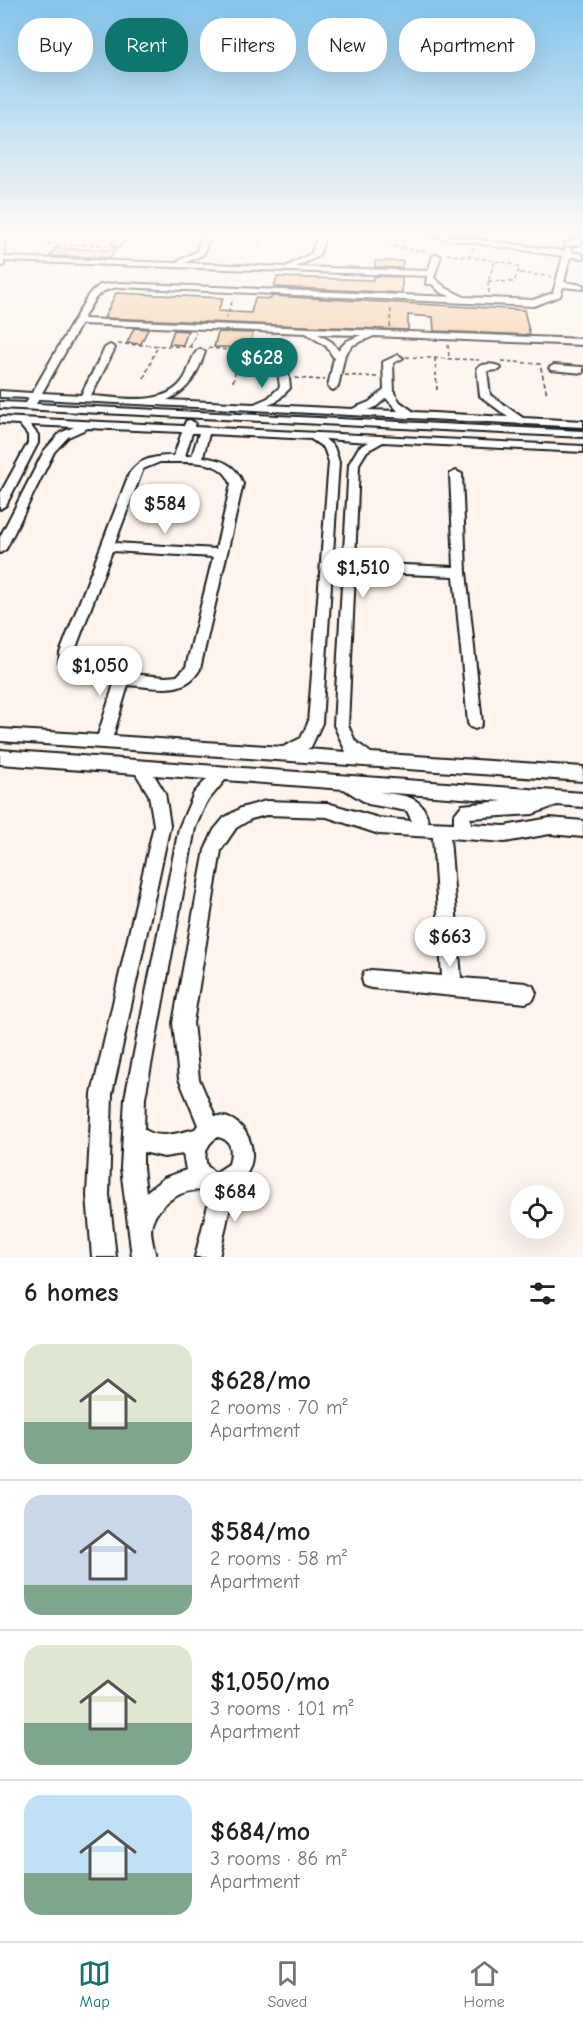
<!DOCTYPE html>
<meta charset="utf-8">
<style>
:root{--surface:#fff;--page:#f6f6f6;--text:#202124;--muted:#757577;--line:#e0e0e0;--accent:#0f766e}
body{margin:0;font-family:"Comic Neue",sans-serif;background:var(--page);color:var(--text);height:100vh;display:flex;flex-direction:column;font-size:22px;white-space:nowrap}
*{box-sizing:border-box;margin:0}
p{font-size:20px;color:var(--muted)}
.icon{flex:none;width:33px;height:33px;fill:none;stroke:currentColor;stroke-width:2;stroke-linecap:round;stroke-linejoin:round}
.map{position:relative;height:1257px;overflow:hidden}
.panel{display:flex;flex-direction:column;background:var(--surface);flex:1}
.panel>*{flex:none}
.banner{position:absolute;left:18px;top:18px;width:548px;height:54px;display:flex;gap:12px}
.fabs{position:absolute;left:510px;top:1185px;display:grid;gap:12px}
.fabs a{display:grid;place-items:center;width:54px;height:54px;border-radius:50%;background:var(--surface);box-shadow:0 6px 24px #0002;font-size:30px}
.price{position:absolute;translate:-50% -51px;padding:0 14px;border-radius:21px;background:#fff;color:#222;font-size:20px;line-height:39px;filter:drop-shadow(0 2px 3px #0008)}
.price::after{content:'';position:absolute;left:50%;top:36px;width:18px;height:14px;margin-left:-9px;background:inherit;clip-path:polygon(0 0,100% 0,50% 100%)}
.price.selected{background:var(--accent);color:#fff}
ul{padding:0;list-style:none}
li{display:flex;align-items:center;gap:18px;height:150px;padding:0 24px}
li+li{border-top:2px solid var(--line)}
li span{display:grid;place-items:center;flex:none;width:168px;height:120px;border-radius:18px;color:#555}
li>.icon{margin-inline-start:auto}
span .icon{width:72px;height:72px;fill:#fffc;stroke-width:1}
li b{font-size:26px}
h2{display:flex;justify-content:space-between;align-items:center;height:72px;padding:0 24px;font-size:26px}
.pill{padding:0 21px;border-radius:24px;background:var(--surface);box-shadow:0 6px 24px #0002;font-size:21px;line-height:54px}
.pill.selected{background:var(--accent);color:#fff}
.menu{display:flex;justify-content:space-around;align-items:center;height:84px;border-top:2px solid var(--line);background:var(--surface);font-size:16px;color:var(--muted)}
.menu a{display:grid;justify-items:center;gap:3px}
.menu .selected{color:var(--accent)}
.map>svg:first-child{display:block}
.building{fill:#f5cda5;stroke:#1c1c1c;stroke-width:1.5}
.lines{fill:none;stroke-linecap:round;stroke-linejoin:round}
.minor-casing{stroke:#1c1c1c;stroke-width:4}
.path{stroke:#1c1c1c;stroke-width:1.5;stroke-dasharray:4 3;stroke-linecap:butt}
.minor{fill:#fff;fill-rule:evenodd}
</style>
<div class="map">
<svg width="583" height="1257" viewBox="0 0 583 1257">
<rect width="100%" height="100%" fill="#fdf5ed"/>
<filter id="ink" filterUnits="userSpaceOnUse"><feTurbulence type="fractalNoise" baseFrequency=".0167" numOctaves="2"/><feDisplacementMap in="SourceGraphic" scale="12" xChannelSelector="R" yChannelSelector="G"/><feConvolveMatrix kernelMatrix="1 2 1 2 8 2 1 2 1" color-interpolation-filters="sRGB"/></filter>
<g filter="url(#ink)">
<g class="building">
<polygon points="56,248 73,249 116,250 110,258 50,256"/>
<polygon points="375,261 403,261 402,268 375,267"/>
<polygon points="374,276 402,277 402,293 274,287 277,277 373,280"/>
<polygon points="116,293 223,298 218,311 251,313 255,298 271,299 271,296 524,310 530,335 434,331 433,317 408,315 408,330 104,318"/>
<polygon points="134,328 148,329 141,344 127,343"/>
<polygon points="174,330 188,331 183,345 169,344"/>
<polygon points="218,332 253,333 249,348 214,347"/>
</g>
<g class="lines">
<defs>
<g id="minor">
<path d="M 0,236 L 5,236 L 4,257 L 175,263 L 197,251 L 200,240 L 204,238 L 208,240 L 204,254 L 185,263 L 286,267 L 312,253 L 317,236 L 325,236 L 319,256 L 296,267 L 428,271 L 433,256 L 437,254 L 441,256 L 434,278 L 446,288 L 464,297 L 533,300 L 553,293 L 563,256 L 428,236 L 451,236 L 564,251 L 565,248 L 571,248 L 571,252 L 583,254 L 583,258 L 570,257 L 564,282 L 583,285 L 583,289 L 563,287 L 560,296 L 534,306 L 119,287 C 96,290 94,300 83,319 L 583,339 L 583,345 L 374,336 L 353,345 L 345,354 L 338,387 L 333,390 L 328,387 L 334,358 L 326,346 L 306,333 L 81,324 L 42,393 L 81,395 L 105,348 L 110,345 L 115,348 L 91,396 C 120,397 167,409 185,377 C 190,368 192,353 200,349 L 205,352 C 197,374 190,390 167,400 L 254,404 L 268,398 L 280,387 L 277,361 L 282,358 L 287,361 L 290,388 L 276,402 L 268,405 L 352,409 L 369,402 L 384,390 L 383,362 L 398,355 L 403,358 L 393,363 L 394,393 L 400,402 L 414,412 L 508,417 L 480,396 L 477,368 C 482,363 496,363 501,368 L 499,370 L 487,371 L 490,395 L 523,418 L 583,421 L 583,427 L 39,399 L 36,404 L 583,431 L 583,437 L 0,408 L 0,402 L 26,403 L 29,398 L 0,397 L 0,391 L 32,393 L 89,294 L 100,285 L 119,283 L 452,297 L 440,292 L 432,284 L 426,284 L 427,276 L 4,261 L 4,265 L 0,267 ZM 318,334 L 361,335 L 347,341 L 338,350 L 332,342 ZM 386,398 L 398,411 L 368,410 L 377,406 Z"/>
<polygon points="119,236 127,236 119,246 113,246 112,244"/>
<polygon points="578,236 583,236 581,244 565,247 565,243 575,240"/>
<polygon points="554,365 583,367 583,373 551,370 549,368"/>
<path d="M 0,417 L 184,426 L 186,421 L 190,420 L 195,423 L 194,427 L 583,446 L 583,452 L 383,442 L 367,451 L 359,464 L 355,563 L 454,567 L 450,474 L 456,471 L 462,474 L 466,572 L 482,723 L 480,727 L 475,729 L 470,727 L 468,723 L 454,576 L 355,572 L 348,725 L 355,741 L 371,753 L 583,767 L 583,781 L 0,741 L 0,729 L 98,735 L 114,684 L 82,681 L 66,675 L 59,663 L 60,653 L 129,474 C 139,458 156,456 174,456 L 182,432 L 88,428 L 68,437 L 54,452 L 6,549 L 0,553 L 0,537 L 44,451 L 60,433 L 74,427 L 30,425 L 38,435 L 38,443 L 6,505 L 0,509 L 0,494 L 28,443 L 28,435 L 19,424 L 0,423 ZM 192,433 L 199,433 L 192,456 L 185,456 ZM 209,434 L 311,439 L 324,448 L 329,462 L 308,723 L 301,738 L 283,747 L 113,736 L 128,685 C 154,687 185,696 200,669 L 243,484 C 236,464 222,460 203,457 ZM 325,439 L 369,442 L 359,447 L 349,464 L 334,725 L 346,752 L 307,749 L 311,747 L 322,723 L 339,462 L 334,447 ZM 160,462 C 184,463 222,456 231,484 L 216,549 L 115,543 L 141,474 L 143,469 ZM 112,551 L 213,557 L 186,667 L 177,676 L 166,677 L 83,670 C 73,666 73,662 74,653 Z"/>
<path d="M 0,750 L 583,793 L 583,807 L 557,805 L 533,814 L 470,818 L 471,824 L 505,826 L 550,818 L 583,821 L 583,837 L 550,834 L 505,842 L 450,838 L 461,978 L 526,983 L 533,986 L 536,993 L 533,1000 L 526,1003 L 371,988 L 364,986 L 362,979 L 364,972 L 371,970 L 442,976 L 433,837 L 379,834 L 327,817 L 266,815 L 251,819 L 236,828 L 221,850 L 193,1023 L 199,1079 L 215,1116 C 252,1115 266,1167 235,1185 L 219,1257 L 195,1257 L 211,1193 C 188,1184 161,1200 152,1223 C 149,1232 154,1248 156,1257 L 132,1257 L 121,1168 L 125,1098 L 179,828 L 194,793 L 207,779 L 154,775 L 165,793 L 170,825 L 112,1094 L 109,1195 L 116,1257 L 92,1257 L 87,1195 L 92,1094 L 154,825 L 149,795 L 136,774 L 0,764 ZM 225,780 L 344,789 L 368,804 L 407,811 L 412,821 L 379,818 L 327,803 L 266,801 L 241,808 L 224,818 L 214,830 L 205,850 L 173,1023 L 179,1079 L 198,1125 L 195,1129 C 178,1133 159,1140 144,1129 L 145,1098 L 195,828 L 206,803 ZM 379,792 L 503,801 L 462,805 L 454,815 L 454,823 L 428,822 C 424,794 402,796 379,792 ZM 218,1137 C 233,1140 232,1152 229,1164 L 215,1173 L 207,1166 C 203,1154 207,1143 218,1137 ZM 143,1152 L 164,1157 L 183,1154 L 186,1170 L 164,1178 L 146,1192 L 143,1168 Z"/>
</g>
</defs>
<use href="#minor" class="minor-casing"/>
<g class="path">
<polyline points="38,236 44,244 106,245"/>
<polyline points="368,236 397,247 429,252"/>
<polyline points="11,240 29,236"/>
<polyline points="258,250 262,236"/>
<polyline points="447,254 509,263 520,268 514,282 488,281"/>
<polyline points="468,257 474,247"/>
<polyline points="520,273 553,277"/>
<polyline points="489,293 488,281 495,261"/>
<polyline points="226,319 233,299"/>
<polyline points="390,327 391,306"/>
<polyline points="118,344 193,347"/>
<polyline points="448,345 449,358"/>
<polyline points="190,347 196,333"/>
<polyline points="208,348 277,355"/>
<polyline points="406,357 479,360"/>
<polyline points="435,358 437,390"/>
<polyline points="502,361 540,364 547,394"/>
<polyline points="345,375 378,377"/>
<polyline points="144,378 158,345"/>
<polyline points="295,378 325,380"/>
<polyline points="233,382 240,351"/>
</g>
<use href="#minor" class="minor"/>
</g>
</g>
<linearGradient id="sky" x2="0" y2="1"><stop stop-color="#85c5ec"/><stop offset="0.57" stop-color="#fefaf7"/><stop offset="1" stop-color="#fefaf7" stop-opacity="0"/></linearGradient>
<rect width="583" height="412" fill="url(#sky)"/>
</svg>
<div class="fabs">
<a><svg class="icon" aria-label="locate" viewBox="0 0 24 24"><circle cx="12" cy="12" r="6"/><path d="M12 2v4M12 18v4M2 12h4M18 12h4"/></svg></a>
</div>
<b class="price selected" style="left:262px;top:389px">$628</b>
<b class="price" style="left:165px;top:535px">$584</b>
<b class="price" style="left:363px;top:599px">$1,510</b>
<b class="price" style="left:100px;top:697px">$1,050</b>
<b class="price" style="left:450px;top:968px">$663</b>
<b class="price" style="left:235px;top:1223px">$684</b>
<div class="banner">
<a class="pill">Buy</a>
<a class="pill selected">Rent</a>
<a class="pill">Filters</a>
<a class="pill">New</a>
<a class="pill">Apartment</a>
</div>
</div>
<section class="panel">
<h2>6 homes<svg class="icon" aria-label="filters" viewBox="0 0 24 24"><path d="M4 7h16M4 17h16"/><circle cx="9" cy="7" r="2"/><circle cx="15" cy="17" r="2"/></svg></h2>
<ul>
<li><span style="background:linear-gradient(#dfe7d0 65%,#7fa58c 0)"><svg class="icon" aria-label="home" viewBox="0 0 24 24"><path d="M3 11l9-7 9 7M6 9v11h12V9"/></svg></span><div><b>$628/mo</b><p>2 rooms · 70 m²</p><p>Apartment</p></div></li>
<li><span style="background:linear-gradient(#c9d6e8 75%,#7fa58c 0)"><svg class="icon" aria-label="home" viewBox="0 0 24 24"><path d="M3 11l9-7 9 7M6 9v11h12V9"/></svg></span><div><b>$584/mo</b><p>2 rooms · 58 m²</p><p>Apartment</p></div></li>
<li><span style="background:linear-gradient(#dfe7d0 65%,#7fa58c 0)"><svg class="icon" aria-label="home" viewBox="0 0 24 24"><path d="M3 11l9-7 9 7M6 9v11h12V9"/></svg></span><div><b>$1,050/mo</b><p>3 rooms · 101 m²</p><p>Apartment</p></div></li>
<li><span style="background:linear-gradient(#bfe0f5 65%,#7fa58c 0)"><svg class="icon" aria-label="home" viewBox="0 0 24 24"><path d="M3 11l9-7 9 7M6 9v11h12V9"/></svg></span><div><b>$684/mo</b><p>3 rooms · 86 m²</p><p>Apartment</p></div></li>
</ul>
</section>
<nav class="menu">
<a class="selected"><svg class="icon" aria-label="map" viewBox="0 0 24 24"><path d="M3 6l6-2 6 2 6-2v14l-6 2-6-2-6 2zM9 4v14M15 6v14"/></svg>Map</a>
<a><svg class="icon" aria-label="saved" viewBox="0 0 24 24"><path d="M7 4h10v16l-5-4-5 4z"/></svg>Saved</a>
<a><svg class="icon" aria-label="home" viewBox="0 0 24 24"><path d="M3 11l9-7 9 7M6 9v11h12V9"/></svg>Home</a>
</nav>
